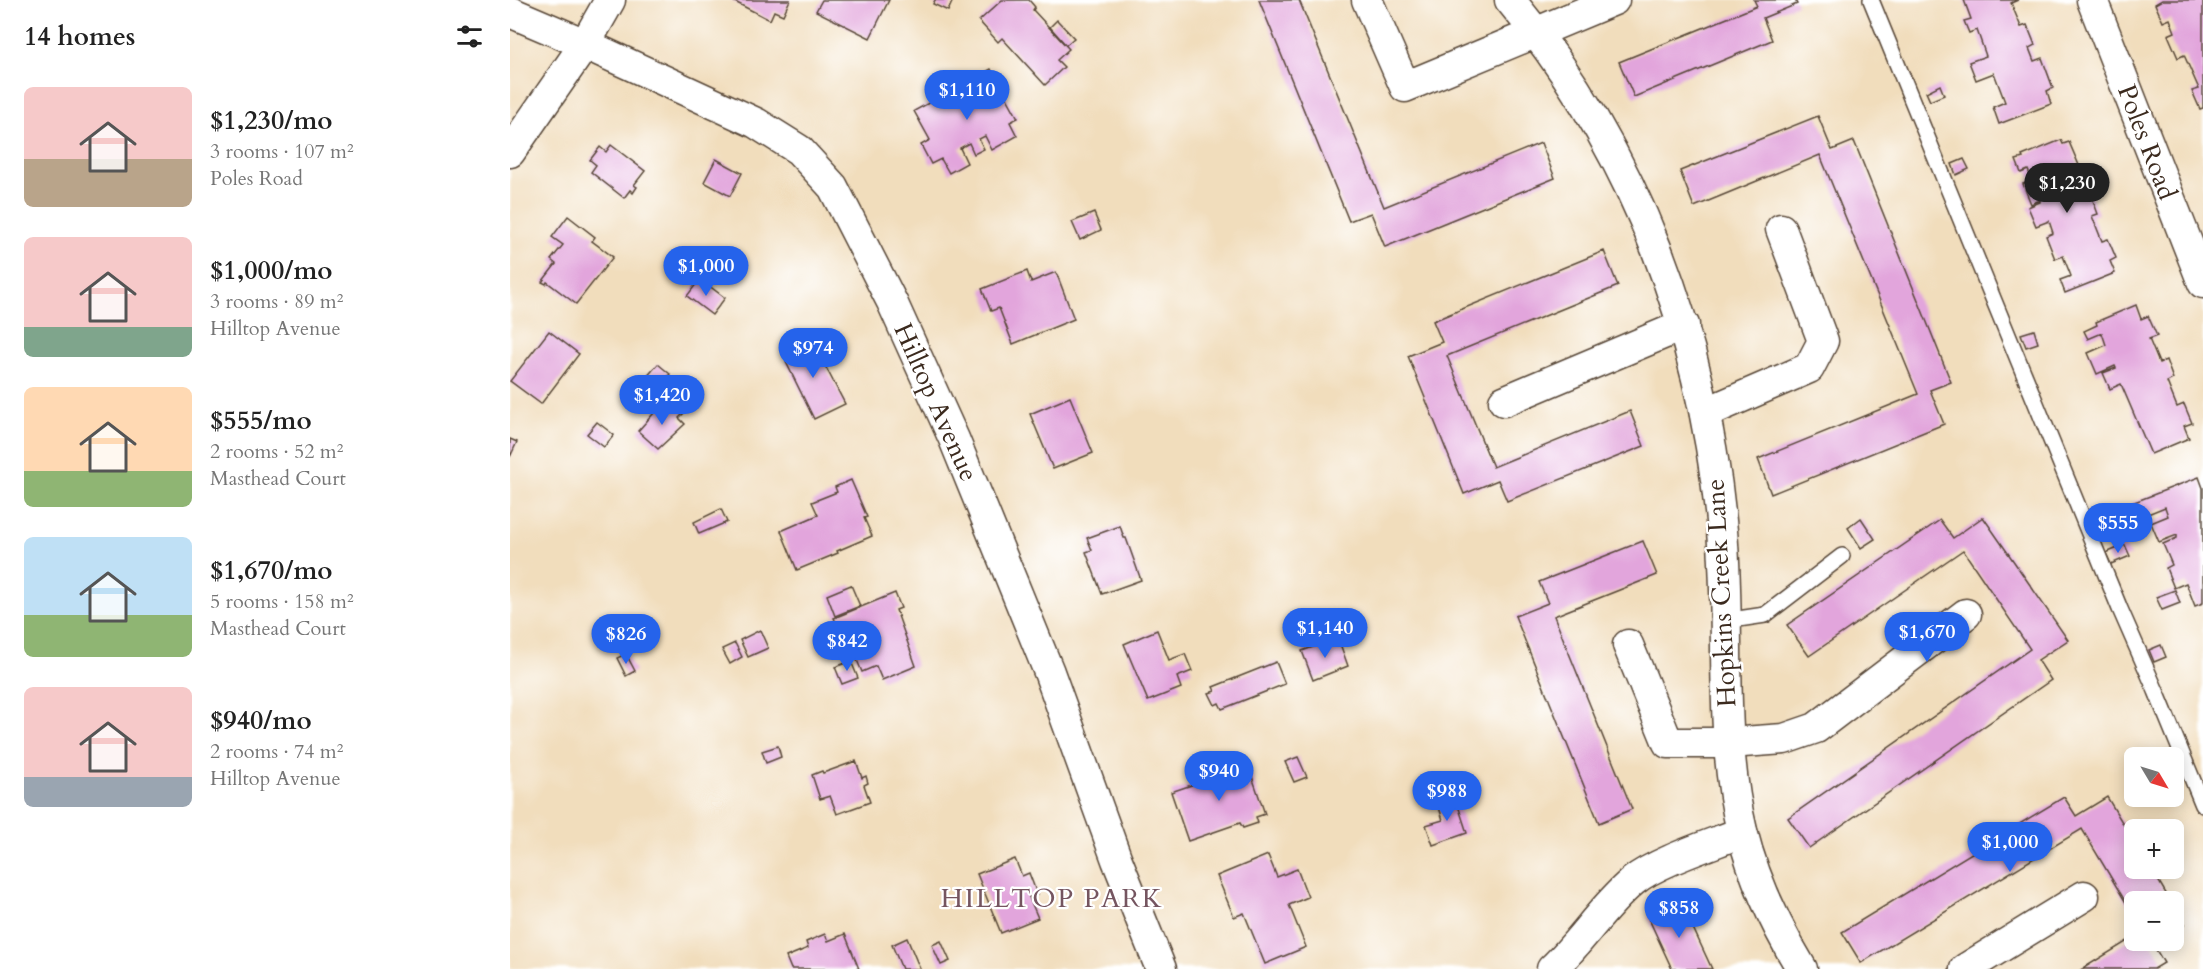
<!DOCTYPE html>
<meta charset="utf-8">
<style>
:root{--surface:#fff;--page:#f6f6f6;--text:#222;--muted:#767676;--accent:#2563eb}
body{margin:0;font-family:Cardo,serif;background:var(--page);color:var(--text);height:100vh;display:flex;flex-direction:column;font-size:22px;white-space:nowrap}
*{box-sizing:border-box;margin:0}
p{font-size:20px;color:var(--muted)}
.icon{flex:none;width:33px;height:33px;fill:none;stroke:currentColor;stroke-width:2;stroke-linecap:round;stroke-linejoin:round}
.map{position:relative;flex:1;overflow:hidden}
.details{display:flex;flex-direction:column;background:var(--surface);width:510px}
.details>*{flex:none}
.needle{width:39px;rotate:128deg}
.controls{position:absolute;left:1614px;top:747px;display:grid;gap:12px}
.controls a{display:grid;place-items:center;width:60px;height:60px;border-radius:9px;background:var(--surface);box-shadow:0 3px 15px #0003;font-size:30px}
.price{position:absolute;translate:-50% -51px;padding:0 14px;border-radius:21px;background:var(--accent);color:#fff;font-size:20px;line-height:39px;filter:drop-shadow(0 2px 3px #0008)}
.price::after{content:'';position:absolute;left:50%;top:36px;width:18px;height:14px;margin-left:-9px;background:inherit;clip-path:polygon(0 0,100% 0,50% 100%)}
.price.selected{background:#222;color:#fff}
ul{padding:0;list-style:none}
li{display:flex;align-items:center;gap:18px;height:150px;padding:0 24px}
li span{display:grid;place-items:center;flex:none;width:168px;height:120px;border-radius:9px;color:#555}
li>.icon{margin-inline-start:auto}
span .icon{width:72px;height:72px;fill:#fffc;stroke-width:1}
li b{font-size:26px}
h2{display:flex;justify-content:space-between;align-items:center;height:72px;padding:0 24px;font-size:26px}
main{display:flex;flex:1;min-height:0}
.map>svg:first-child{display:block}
.building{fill:#e2a5dc}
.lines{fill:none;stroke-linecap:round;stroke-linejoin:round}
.service-casing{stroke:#564536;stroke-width:18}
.minor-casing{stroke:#564536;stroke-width:33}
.service{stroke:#fff;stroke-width:15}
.minor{stroke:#fff;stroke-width:30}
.labels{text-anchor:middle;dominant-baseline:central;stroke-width:4.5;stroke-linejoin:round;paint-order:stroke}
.street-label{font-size:26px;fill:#3b2a1e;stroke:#fff}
.neighbourhood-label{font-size:27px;letter-spacing:1.5px;fill:#755560;stroke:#fff}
</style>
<main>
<section class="details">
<h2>14 homes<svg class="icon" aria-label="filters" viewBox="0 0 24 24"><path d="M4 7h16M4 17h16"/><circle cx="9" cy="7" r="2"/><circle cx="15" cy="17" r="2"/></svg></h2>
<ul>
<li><span style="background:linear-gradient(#f6c9c9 60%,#b9a48a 0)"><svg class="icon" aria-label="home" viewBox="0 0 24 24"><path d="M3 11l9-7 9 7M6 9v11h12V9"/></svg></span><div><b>$1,230/mo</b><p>3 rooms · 107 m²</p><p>Poles Road</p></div></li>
<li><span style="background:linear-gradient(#f6c9c9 75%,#7fa58c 0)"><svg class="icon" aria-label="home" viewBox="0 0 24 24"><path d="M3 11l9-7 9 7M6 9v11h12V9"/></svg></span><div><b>$1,000/mo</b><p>3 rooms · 89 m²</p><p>Hilltop Avenue</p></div></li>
<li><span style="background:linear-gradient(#ffd9b3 70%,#8fb573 0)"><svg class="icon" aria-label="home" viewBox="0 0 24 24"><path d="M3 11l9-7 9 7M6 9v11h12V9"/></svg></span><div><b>$555/mo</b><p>2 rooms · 52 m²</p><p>Masthead Court</p></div></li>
<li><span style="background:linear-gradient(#bfe0f5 65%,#8fb573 0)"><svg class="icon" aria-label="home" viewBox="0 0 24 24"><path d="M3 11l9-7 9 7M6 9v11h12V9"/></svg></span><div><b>$1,670/mo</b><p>5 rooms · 158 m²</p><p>Masthead Court</p></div></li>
<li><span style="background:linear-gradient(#f6c9c9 75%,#9aa5b1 0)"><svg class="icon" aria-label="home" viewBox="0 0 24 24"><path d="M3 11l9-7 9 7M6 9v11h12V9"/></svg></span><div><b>$940/mo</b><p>2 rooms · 74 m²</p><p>Hilltop Avenue</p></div></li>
</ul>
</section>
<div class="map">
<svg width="1693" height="969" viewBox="0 0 1693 969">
<rect width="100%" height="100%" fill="#fff"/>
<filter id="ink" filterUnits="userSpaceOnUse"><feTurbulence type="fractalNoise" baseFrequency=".0167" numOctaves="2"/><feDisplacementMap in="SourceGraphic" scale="12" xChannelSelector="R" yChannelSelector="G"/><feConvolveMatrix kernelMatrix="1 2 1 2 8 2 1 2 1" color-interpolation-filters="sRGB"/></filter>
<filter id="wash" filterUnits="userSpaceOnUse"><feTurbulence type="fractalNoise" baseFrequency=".008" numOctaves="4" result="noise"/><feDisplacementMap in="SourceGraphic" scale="24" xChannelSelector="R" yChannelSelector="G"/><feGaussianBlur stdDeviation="1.35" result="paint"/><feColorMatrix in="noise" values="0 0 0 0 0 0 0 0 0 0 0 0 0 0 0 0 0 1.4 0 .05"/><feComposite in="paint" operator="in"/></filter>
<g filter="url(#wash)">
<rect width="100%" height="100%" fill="#f1ddbc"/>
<g id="blocks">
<g class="building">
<polygon points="221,0 280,0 273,15 264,11 260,20"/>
<polygon points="312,0 379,0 360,38 306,11"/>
<polygon points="425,0 443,0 438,11 423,4"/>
<polygon points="492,0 519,0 525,7 523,10 559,49 547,60 554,67 535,85 492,38 488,42 469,21"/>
<polygon points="749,0 789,0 874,207 1031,143 1045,178 875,247 861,213 839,221"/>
<polygon points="1244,0 1285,0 1287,4 1253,18 1262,40 1124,97 1109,62 1247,6"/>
<polygon points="1454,0 1508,0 1501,3 1511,27 1517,25 1525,45 1519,48 1524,61 1532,58 1543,88 1537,91 1541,104 1489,124 1483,107 1495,102 1484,73 1466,80 1459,62 1476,56 1467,30 1459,33 1454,21 1461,19"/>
<polygon points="1652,0 1693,0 1693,108 1690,109 1682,91 1689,89 1674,55 1668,58 1658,35 1665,32 1660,19 1653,22 1645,4"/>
<polygon points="547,20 564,38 556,45 540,27"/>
<polygon points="481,69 508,118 500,122 507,136 482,150 475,136 469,139 474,149 464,154 459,143 450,148 457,163 439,173 431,159 421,164 411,145 420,140 404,111"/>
<polygon points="1430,85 1434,95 1420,101 1416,92"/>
<polygon points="1308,116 1322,150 1344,141 1441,382 1420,390 1434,424 1261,494 1248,459 1408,394 1310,155 1184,207 1170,171"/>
<polygon points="1551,140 1553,144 1559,142 1571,170 1565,173 1574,197 1581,195 1588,214 1582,216 1592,241 1598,239 1606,258 1600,261 1605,273 1555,293 1550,280 1561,276 1553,256 1545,259 1536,236 1543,233 1539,221 1526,226 1518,207 1530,202 1530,200 1521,204 1513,184 1522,180 1518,170 1511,173 1506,160 1513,158 1512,156"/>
<polygon points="101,145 135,171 124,185 127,187 123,193 120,190 114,198 81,172 86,165 80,160 90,147 96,152"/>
<polygon points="206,159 232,173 220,196 194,182"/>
<polygon points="1454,159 1459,169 1446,175 1442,164"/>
<polygon points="584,213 591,230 570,240 562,222"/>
<polygon points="58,216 85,237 82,241 103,257 66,304 37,282 36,284 32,282 46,264 41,260 53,245 42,237"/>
<polygon points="1094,251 1108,286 937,356 983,467 1120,411 1134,446 997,501 988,480 954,494 898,356 932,342 923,321"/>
<polygon points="517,271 521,282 546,272 564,319 503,344 489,308 481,311 472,289"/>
<polygon points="190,279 215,298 202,315 177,296"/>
<polygon points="1626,305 1631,319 1638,316 1647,336 1639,339 1649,363 1656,360 1663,379 1657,382 1667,407 1674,404 1682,423 1674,426 1679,438 1641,454 1611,384 1600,389 1593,373 1606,368 1605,366 1587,374 1578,353 1596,345 1592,333 1578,339 1574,331 1587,325 1586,322"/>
<polygon points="1524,330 1528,343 1516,347 1511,334"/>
<polygon points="39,331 69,354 31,404 0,381"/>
<polygon points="300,337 335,404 304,419 276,362 281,359 276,348"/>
<polygon points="148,364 160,374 148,389 135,379"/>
<polygon points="560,397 583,453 543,469 520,414"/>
<polygon points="152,404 160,412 167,405 175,412 169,418 175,424 148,449 128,431"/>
<polygon points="87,422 104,435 94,447 77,434"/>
<polygon points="0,439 7,442 0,457"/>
<polygon points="1689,477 1693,488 1693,603 1685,606 1676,583 1664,588 1656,568 1662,565 1653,544 1667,538 1667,535 1649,542 1641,523 1658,516 1655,507 1628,518 1622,503"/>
<polygon points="341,480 357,517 354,518 362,536 327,551 328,553 287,570 271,531 308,515 302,502 327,492 325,487"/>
<polygon points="211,509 217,522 189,534 184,522"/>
<polygon points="1473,517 1558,640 1528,660 1541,680 1299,848 1278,818 1520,649 1453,550 1299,656 1277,625 1430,520 1443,538"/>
<polygon points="1351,518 1365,539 1351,548 1338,528"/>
<polygon points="610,526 614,538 616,538 631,580 592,594 576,552 582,550 577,538"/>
<polygon points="1133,541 1147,575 1044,616 1122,809 1089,823 1005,616 1038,603 1029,582"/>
<polygon points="1615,545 1620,556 1601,564 1596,553"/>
<polygon points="341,585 350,606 325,616 317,595"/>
<polygon points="1665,590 1670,603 1652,610 1646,597"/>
<polygon points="385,593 391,608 386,610 406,666 372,680 366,666 352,672 337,636 333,638 324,618"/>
<polygon points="250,630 258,648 238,657 230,640"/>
<polygon points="647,630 659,660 675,654 682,671 667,677 671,688 638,701 614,644"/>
<polygon points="828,638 838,666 803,680 792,651"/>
<polygon points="225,643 232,657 220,664 212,649"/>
<polygon points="1651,645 1656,657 1644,662 1639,650"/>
<polygon points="116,654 125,671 116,676 107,658"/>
<polygon points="341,661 348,678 332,684 325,667"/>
<polygon points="766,662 775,684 712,709 709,703 705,705 699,693 705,691 703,687"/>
<polygon points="268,746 271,757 256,763 252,751"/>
<polygon points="788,757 797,777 784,782 775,762"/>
<polygon points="736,759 755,814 746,817 748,823 733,828 730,823 678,841 661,792 714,774 712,768"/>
<polygon points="346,761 352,778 356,776 358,783 354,785 360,802 327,814 320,796 310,799 302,775 312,771 313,773"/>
<polygon points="945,796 957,833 923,845 916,825 933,820 927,801"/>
<polygon points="1554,797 1566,816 1597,797 1624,842 1624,868 1641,868 1661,902 1624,902 1624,916 1572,829 1351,963 1332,932"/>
<polygon points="758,855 767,877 787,869 798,897 779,905 796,947 755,964 734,913 724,917 707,876"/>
<polygon points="505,859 512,876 519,873 527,894 519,897 528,918 491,933 467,874"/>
<polygon points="1171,902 1202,969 1162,969 1138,917"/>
<polygon points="1664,906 1674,924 1664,930"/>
<polygon points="315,934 318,941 335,934 349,969 281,969 276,957 298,948 296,942"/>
<polygon points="1624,937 1624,940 1647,940 1642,943 1654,963 1644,969 1572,969"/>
<polygon points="397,938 410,969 392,969 382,945"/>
<polygon points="431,941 440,961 431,965 422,945"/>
</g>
</g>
</g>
<g filter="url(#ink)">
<use href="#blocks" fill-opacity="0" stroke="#564536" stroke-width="1.5"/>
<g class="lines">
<defs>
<g id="service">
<polyline points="1361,0 1610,609 1646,691 1693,805"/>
<polyline points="1215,621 1255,615 1332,556"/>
</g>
<g id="minor">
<polyline points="857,0 895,87 1104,0"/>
<path d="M 1000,0 C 1126,151 1194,337 1212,531 C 1221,631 1208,733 1232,831 C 1244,880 1266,926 1292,969"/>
<polyline points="1582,0 1693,283"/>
<polyline points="0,12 75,44 246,123 289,150 323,187 382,302 444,439 539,672 607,860 651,969"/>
<polyline points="0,152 75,44 100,0"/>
<polyline points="994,401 1174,325"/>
<polyline points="1195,413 1299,368 1313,341 1271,229"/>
<polyline points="1118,645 1158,743 1219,743 1274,739 1306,728 1456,614"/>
<path d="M 1042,969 C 1071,942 1092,907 1123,881 C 1146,862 1203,844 1232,832"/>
<polyline points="1455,969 1574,896"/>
</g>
</defs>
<use href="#service" class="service-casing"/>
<use href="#minor" class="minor-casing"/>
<use href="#service" class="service"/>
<use href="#minor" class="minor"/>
</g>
</g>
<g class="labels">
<g class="street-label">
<text transform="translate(1637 142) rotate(69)">Poles Road</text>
<text transform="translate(426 402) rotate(66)">Hilltop Avenue</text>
<text transform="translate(1211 593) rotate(-93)">Hopkins Creek Lane</text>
</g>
<g class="neighbourhood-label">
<text x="542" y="898">HILLTOP PARK</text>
</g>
</g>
</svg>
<div class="controls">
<a><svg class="needle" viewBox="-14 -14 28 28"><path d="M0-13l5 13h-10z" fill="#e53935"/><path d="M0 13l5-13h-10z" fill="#767676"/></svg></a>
<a>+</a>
<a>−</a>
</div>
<b class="price" style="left:457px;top:121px">$1,110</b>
<b class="price selected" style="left:1557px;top:214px">$1,230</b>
<b class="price" style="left:196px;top:297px">$1,000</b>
<b class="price" style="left:303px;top:379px">$974</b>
<b class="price" style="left:152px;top:426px">$1,420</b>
<b class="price" style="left:1608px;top:554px">$555</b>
<b class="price" style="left:815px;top:659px">$1,140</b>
<b class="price" style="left:1417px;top:663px">$1,670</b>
<b class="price" style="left:116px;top:665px">$826</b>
<b class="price" style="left:337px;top:672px">$842</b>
<b class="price" style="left:709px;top:802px">$940</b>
<b class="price" style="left:937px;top:822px">$988</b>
<b class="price" style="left:1500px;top:873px">$1,000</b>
<b class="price" style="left:1169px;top:939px">$858</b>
</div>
</main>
